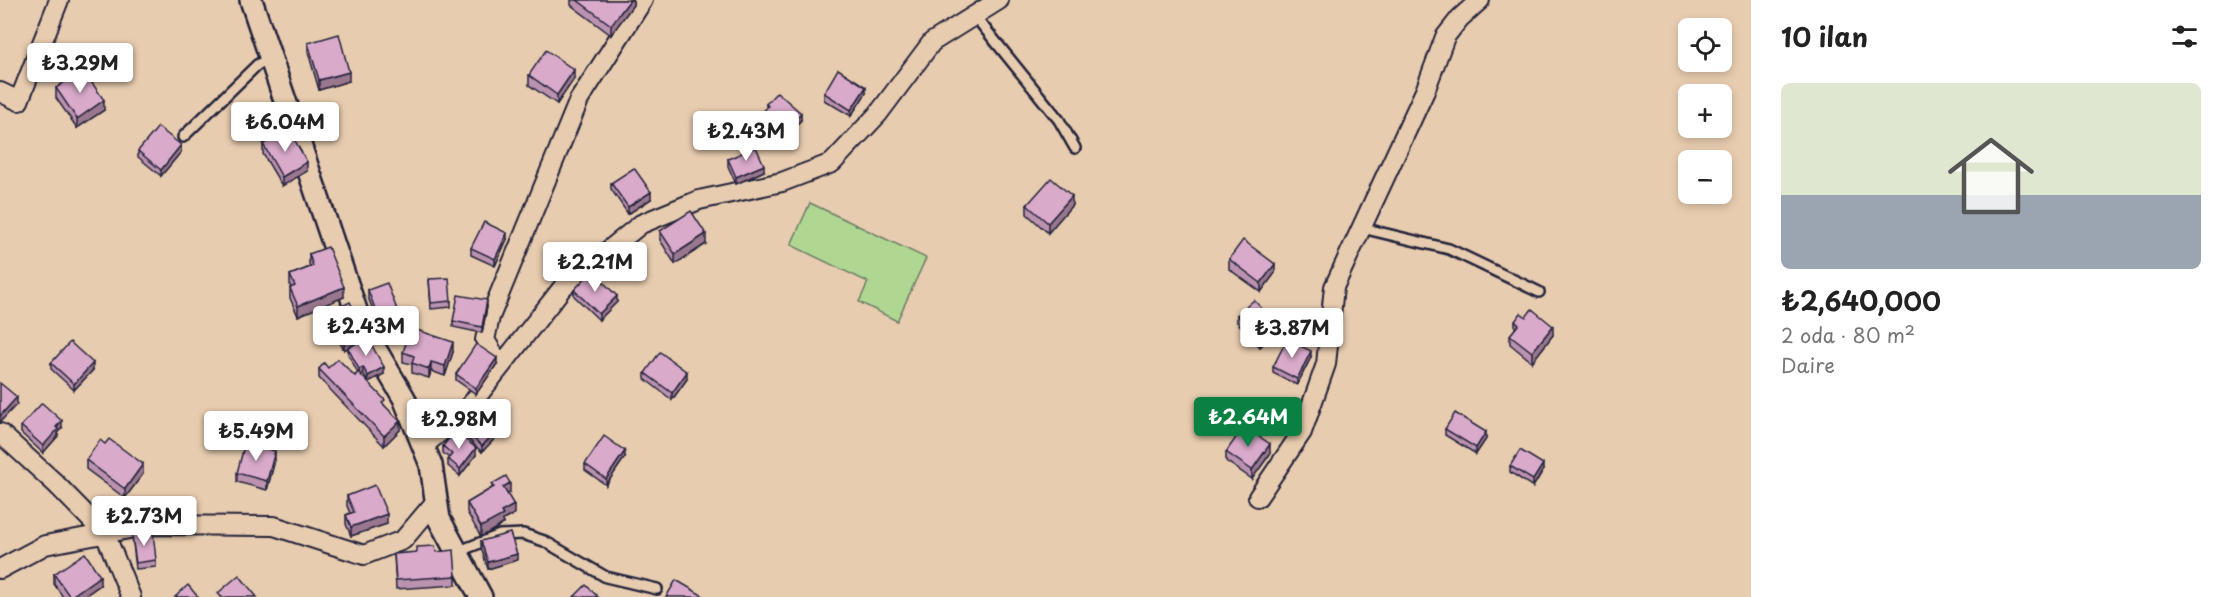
<!DOCTYPE html>
<html lang="tr">
<meta charset="utf-8">
<style>
:root{--surface:#fff;--page:#f6f6f6;--text:#222;--muted:#767676;--line:#e0e0e0;--accent:#0b8043}
body{margin:0;font-family:"Playpen Sans",sans-serif;background:var(--page);color:var(--text);height:100vh;display:flex;flex-direction:column;font-size:22px;white-space:nowrap}
*{box-sizing:border-box;margin:0}
p{font-size:20px;color:var(--muted)}
.icon{flex:none;width:33px;height:33px;fill:none;stroke:currentColor;stroke-width:2;stroke-linecap:round;stroke-linejoin:round}
.map{position:relative;flex:1;overflow:hidden}
.panel{display:flex;flex-direction:column;background:var(--surface);width:480px}
.panel>*{flex:none}
.tools{position:absolute;left:1678px;top:18px;display:grid;gap:12px}
.tools a{display:grid;place-items:center;width:54px;height:54px;border-radius:9px;background:var(--surface);box-shadow:0 3px 9px #0003;font-size:30px}
.price{position:absolute;translate:-50% -51px;padding:0 14px;border-radius:6px;background:#fff;color:#222;font-size:20px;line-height:39px;filter:drop-shadow(0 2px 3px #0008)}
.price::after{content:'';position:absolute;left:50%;top:36px;width:18px;height:14px;margin-left:-9px;background:inherit;clip-path:polygon(0 0,100% 0,50% 100%)}
.price.active{background:var(--accent);color:#fff}
ul{padding:0;list-style:none}
li{display:grid;align-content:center;gap:12px;height:318px;padding:0 30px}
li+li{border-top:2px solid var(--line)}
li span{display:grid;place-items:center;height:186px;border-radius:9px;color:#555}
li>.icon{margin-inline-start:auto}
span .icon{width:108px;height:108px;fill:#fffc;stroke-width:1}
li b{font-size:26px}
h2{display:flex;justify-content:space-between;align-items:center;height:72px;padding:0 30px;font-size:26px}
main{display:flex;flex:1;min-height:0}
.map>svg:first-child{display:block}
.green{fill:#b0d792;stroke:#697c66;stroke-width:1.5}
.lines{fill:none;stroke-linecap:round;stroke-linejoin:round}
.service-casing{stroke:#22223b;stroke-width:14}
.minor-casing{stroke:#22223b;stroke-width:22}
.tertiary-casing{stroke:#22223b;stroke-width:26}
.service{stroke:#e8ccaf;stroke-width:9}
.minor{stroke:#e8ccaf;stroke-width:18}
.tertiary{stroke:#e8ccaf;stroke-width:21}
.wall{fill:#bb92af;stroke:#22223b;stroke-width:1.5}
.shaded-wall{fill:#99778e;stroke:#22223b;stroke-width:1.5}
.building{fill:#daaacb;stroke:#22223b;stroke-width:1.5}
</style>
<main>
<div class="map">
<svg width="1751" height="597" viewBox="0 0 1751 597">
<rect width="100%" height="100%" fill="#e8ccaf"/>
<filter id="ink" filterUnits="userSpaceOnUse"><feTurbulence type="fractalNoise" baseFrequency=".0167" numOctaves="2"/><feDisplacementMap in="SourceGraphic" scale="12" xChannelSelector="R" yChannelSelector="G"/><feConvolveMatrix kernelMatrix="1 2 1 2 8 2 1 2 1" color-interpolation-filters="sRGB"/></filter>
<g filter="url(#ink)">
<polygon class="green" points="810,203 926,258 897,321 859,302 868,282 791,245"/>
<g class="lines">
<defs>
<g id="service">
<polyline points="974,15 1059,120 1075,148"/>
<polyline points="183,137 257,65 270,58"/>
<polyline points="1362,228 1449,249 1539,292"/>
<polyline points="457,552 500,535 523,534 544,541 606,577 657,589"/>
</g>
<g id="minor">
<polyline points="0,92 19,101 59,0"/>
<polyline points="500,365 485,340 490,317 579,100 643,0"/>
<polyline points="0,433 55,483 105,534 131,597"/>
<polyline points="423,446 465,412 563,287 641,224 699,200 782,182 832,163 878,114 932,42 999,0"/>
<polyline points="1258,497 1302,432 1326,364 1334,287 1425,91 1445,37 1460,18 1480,0"/>
<polyline points="0,569 45,545 150,525 274,526 364,555 403,540 436,501"/>
</g>
<polyline id="tertiary" points="251,0 361,325 404,398 431,465 439,519 481,597"/>
</defs>
<use href="#service" class="service-casing"/>
<use href="#minor" class="minor-casing"/>
<use href="#tertiary" class="tertiary-casing"/>
<use href="#service" class="service"/>
<use href="#minor" class="minor"/>
<use href="#tertiary" class="tertiary"/>
</g>
<g class="wall">
<polygon points="571,0 633,0 633,5 611,35 571,5"/>
<polygon points="308,43 349,81 319,90 308,52"/>
<polygon points="529,75 574,79 557,104 529,85"/>
<polygon points="56,88 104,110 77,128 56,98"/>
<polygon points="824,93 866,93 851,116 824,100"/>
<polygon points="766,104 801,120 783,139 762,119 762,113 766,109"/>
<polygon points="263,144 307,171 282,186 263,154"/>
<polygon points="138,151 181,152 161,176 138,157"/>
<polygon points="728,159 764,171 736,184 728,166"/>
<polygon points="611,183 651,199 628,214 611,189"/>
<polygon points="1027,205 1072,205 1048,233 1027,214"/>
<polygon points="660,231 706,244 675,264 660,240"/>
<polygon points="507,239 495,266 471,255 471,248"/>
<polygon points="309,254 344,297 298,316 290,298 290,288 291,288 290,285 290,275 310,267 309,264"/>
<polygon points="1229,259 1275,273 1261,292 1229,269"/>
<polygon points="429,279 451,301 451,307 431,309"/>
<polygon points="368,290 399,322 380,329 368,297"/>
<polygon points="574,290 617,302 599,320 574,296"/>
<polygon points="487,307 482,333 453,327 453,321"/>
<polygon points="328,313 366,332 344,350 328,320"/>
<polygon points="1237,315 1277,331 1260,347 1237,322"/>
<polygon points="1526,317 1553,335 1532,362 1510,344 1510,335 1515,329 1515,321"/>
<polygon points="348,348 384,374 368,382 363,373 361,375 385,406 400,430 384,446 319,378 319,369 328,368 355,376 358,373 348,354"/>
<polygon points="403,352 453,352 445,376 431,371 429,378 412,373 412,364 403,362"/>
<polygon points="1311,357 1297,385 1273,373 1273,367"/>
<polygon points="51,363 93,370 74,390 51,369"/>
<polygon points="497,364 476,394 456,380 456,374"/>
<polygon points="645,373 687,379 672,400 645,379"/>
<polygon points="464,420 504,429 482,452 467,438 467,432 469,430 464,426"/>
<polygon points="21,426 62,428 58,432 58,436 43,453 21,433"/>
<polygon points="1445,429 1486,439 1476,454 1445,435"/>
<polygon points="443,446 476,455 460,476 448,466 448,459 449,458 443,453"/>
<polygon points="1226,452 1270,454 1252,479 1226,461"/>
<polygon points="625,457 606,485 585,470 585,464"/>
<polygon points="86,460 143,474 125,498 86,469"/>
<polygon points="275,460 267,490 237,482 237,473"/>
<polygon points="1510,466 1543,470 1533,487 1510,472"/>
<polygon points="492,484 510,493 507,494 514,514 503,520 503,524 481,537 467,512 467,503 492,488"/>
<polygon points="347,496 387,524 351,536 346,524 346,515 350,513 347,506"/>
<polygon points="132,535 156,560 156,567 136,569"/>
<polygon points="481,541 517,560 488,569 481,548"/>
<polygon points="436,552 456,576 456,585 396,589 394,554"/>
<polygon points="54,574 100,585 83,597 63,597 54,584"/>
</g>
<g class="shaded-wall">
<polygon points="630,0 633,0 633,5 611,35 611,25"/>
<polygon points="574,70 574,79 557,104 557,95"/>
<polygon points="349,72 349,81 319,90 319,80"/>
<polygon points="866,87 866,93 851,116 851,110"/>
<polygon points="104,100 104,110 77,128 77,119"/>
<polygon points="801,113 801,120 783,139 783,132"/>
<polygon points="181,145 181,152 161,176 161,170"/>
<polygon points="307,162 307,171 282,186 282,177"/>
<polygon points="764,165 764,171 736,184 736,177"/>
<polygon points="651,192 651,199 628,214 628,207"/>
<polygon points="1072,196 1072,205 1048,233 1048,223"/>
<polygon points="507,233 507,239 495,266 495,259"/>
<polygon points="706,234 706,244 675,264 675,254"/>
<polygon points="1275,264 1275,273 1261,292 1261,283"/>
<polygon points="344,287 344,297 298,316 298,306"/>
<polygon points="617,296 617,302 599,320 599,314"/>
<polygon points="487,300 487,307 482,333 482,327"/>
<polygon points="399,315 399,322 380,329 380,322"/>
<polygon points="1277,325 1277,331 1260,347 1260,341"/>
<polygon points="1553,326 1553,335 1532,362 1532,352"/>
<polygon points="366,332 366,338 344,350 344,343"/>
<polygon points="453,342 453,352 445,376 445,366"/>
<polygon points="1311,351 1311,357 1297,385 1297,379"/>
<polygon points="497,358 497,364 476,394 476,388"/>
<polygon points="431,362 431,371 429,378 429,369"/>
<polygon points="93,363 93,370 74,390 74,384"/>
<polygon points="363,367 363,373 359,376 359,369"/>
<polygon points="384,367 384,374 368,382 368,376"/>
<polygon points="687,372 687,379 672,400 672,393"/>
<polygon points="17,397 17,404 0,422 0,416"/>
<polygon points="62,421 62,428 58,432 58,436 43,453 43,446"/>
<polygon points="400,421 400,430 384,446 384,436"/>
<polygon points="504,423 504,429 482,452 482,446"/>
<polygon points="1486,432 1486,439 1476,454 1476,448"/>
<polygon points="1270,444 1270,454 1252,479 1252,470"/>
<polygon points="476,448 476,455 460,476 460,469"/>
<polygon points="275,451 275,460 267,490 267,481"/>
<polygon points="625,451 625,457 606,485 606,479"/>
<polygon points="143,464 143,474 125,498 125,489"/>
<polygon points="1543,464 1543,470 1533,487 1533,480"/>
<polygon points="510,483 510,493 503,496 503,487"/>
<polygon points="514,505 514,514 503,520 503,524 481,537 481,527 501,512"/>
<polygon points="387,514 387,524 351,536 351,527"/>
<polygon points="517,554 517,560 488,569 488,562"/>
<polygon points="100,576 100,585 83,597 70,597"/>
</g>
<g class="building">
<polygon points="577,0 630,0 611,25"/>
<polygon points="339,34 349,72 319,80 308,43"/>
<polygon points="546,50 574,70 557,95 529,75"/>
<polygon points="838,69 866,87 851,110 824,93"/>
<polygon points="83,70 104,100 77,119 56,88"/>
<polygon points="777,92 801,113 783,132 762,113 768,106 766,104"/>
<polygon points="158,127 181,145 161,170 138,151"/>
<polygon points="289,130 307,162 282,177 263,144"/>
<polygon points="756,147 764,165 736,177 728,159"/>
<polygon points="634,168 651,192 628,207 611,183"/>
<polygon points="1051,178 1072,196 1048,223 1027,205"/>
<polygon points="691,211 706,234 675,254 660,231"/>
<polygon points="484,222 507,233 495,259 471,248"/>
<polygon points="1243,240 1275,264 1261,283 1229,259"/>
<polygon points="328,247 344,287 298,306 290,288 295,286 290,275 313,266 309,254"/>
<polygon points="592,271 617,296 599,314 574,290"/>
<polygon points="449,278 451,301 431,303 429,279"/>
<polygon points="387,283 399,315 380,322 368,290"/>
<polygon points="458,295 487,300 482,327 453,321"/>
<polygon points="1254,300 1277,325 1260,341 1237,315"/>
<polygon points="350,302 366,332 344,343 328,313"/>
<polygon points="1532,309 1553,326 1532,352 1510,335 1519,324 1515,321 1521,313 1526,317"/>
<polygon points="411,328 453,342 445,366 431,362 429,369 412,363 414,356 403,352"/>
<polygon points="367,337 384,367 368,376 363,367 359,369 348,348"/>
<polygon points="1287,339 1311,351 1297,379 1273,367"/>
<polygon points="70,342 93,363 74,384 51,363"/>
<polygon points="476,344 497,358 476,388 456,374"/>
<polygon points="660,352 687,372 672,393 645,373"/>
<polygon points="338,359 355,376 358,372 385,400 382,403 400,421 384,436 319,369 324,363 328,368"/>
<polygon points="0,383 17,397 0,416"/>
<polygon points="482,402 504,423 482,446 467,432 472,427 464,420"/>
<polygon points="42,403 62,421 56,427 58,429 43,446 21,426"/>
<polygon points="1455,413 1486,432 1476,448 1445,429"/>
<polygon points="1244,426 1270,444 1252,470 1226,452"/>
<polygon points="455,431 476,448 460,469 448,459 452,454 443,446"/>
<polygon points="604,436 625,451 606,479 585,464"/>
<polygon points="109,439 143,464 125,489 86,460 100,440 105,444"/>
<polygon points="245,443 275,451 267,481 237,473"/>
<polygon points="1520,450 1543,464 1533,480 1510,466"/>
<polygon points="506,476 510,483 503,487 514,505 501,512 503,515 481,527 467,503 494,487 492,484"/>
<polygon points="375,485 387,514 351,527 346,515 354,512 347,496"/>
<polygon points="153,532 156,560 136,563 132,535"/>
<polygon points="510,533 517,554 488,562 481,541"/>
<polygon points="435,546 436,552 454,550 456,576 396,580 394,554 417,552 417,547"/>
<polygon points="85,553 100,576 70,597 54,574"/>
<polygon points="239,575 257,597 221,597 218,593"/>
<polygon points="676,580 705,597 666,597"/>
<polygon points="188,585 198,597 175,597"/>
<polygon points="586,585 598,597 574,597"/>
</g>
</g>
</svg>
<div class="tools">
<a><svg class="icon" aria-label="locate" viewBox="0 0 24 24"><circle cx="12" cy="12" r="6"/><path d="M12 2v4M12 18v4M2 12h4M18 12h4"/></svg></a>
<a>+</a>
<a>−</a>
</div>
<b class="price" style="left:80px;top:94px">₺3.29M</b>
<b class="price" style="left:285px;top:153px">₺6.04M</b>
<b class="price" style="left:746px;top:162px">₺2.43M</b>
<b class="price" style="left:595px;top:293px">₺2.21M</b>
<b class="price" style="left:366px;top:357px">₺2.43M</b>
<b class="price" style="left:1292px;top:359px">₺3.87M</b>
<b class="price active" style="left:1248px;top:448px">₺2.64M</b>
<b class="price" style="left:459px;top:450px">₺2.98M</b>
<b class="price" style="left:256px;top:462px">₺5.49M</b>
<b class="price" style="left:144px;top:547px">₺2.73M</b>
</div>
<section class="panel">
<h2>10 ilan<svg class="icon" aria-label="filters" viewBox="0 0 24 24"><path d="M4 7h16M4 17h16"/><circle cx="9" cy="7" r="2"/><circle cx="15" cy="17" r="2"/></svg></h2>
<ul>
<li><span style="background:linear-gradient(#dfe7d0 60%,#9aa5b1 0)"><svg class="icon" aria-label="home" viewBox="0 0 24 24"><path d="M3 11l9-7 9 7M6 9v11h12V9"/></svg></span><div><b>₺2,640,000</b><p>2 oda · 80 m²</p><p>Daire</p></div></li>
</ul>
</section>
</main>
